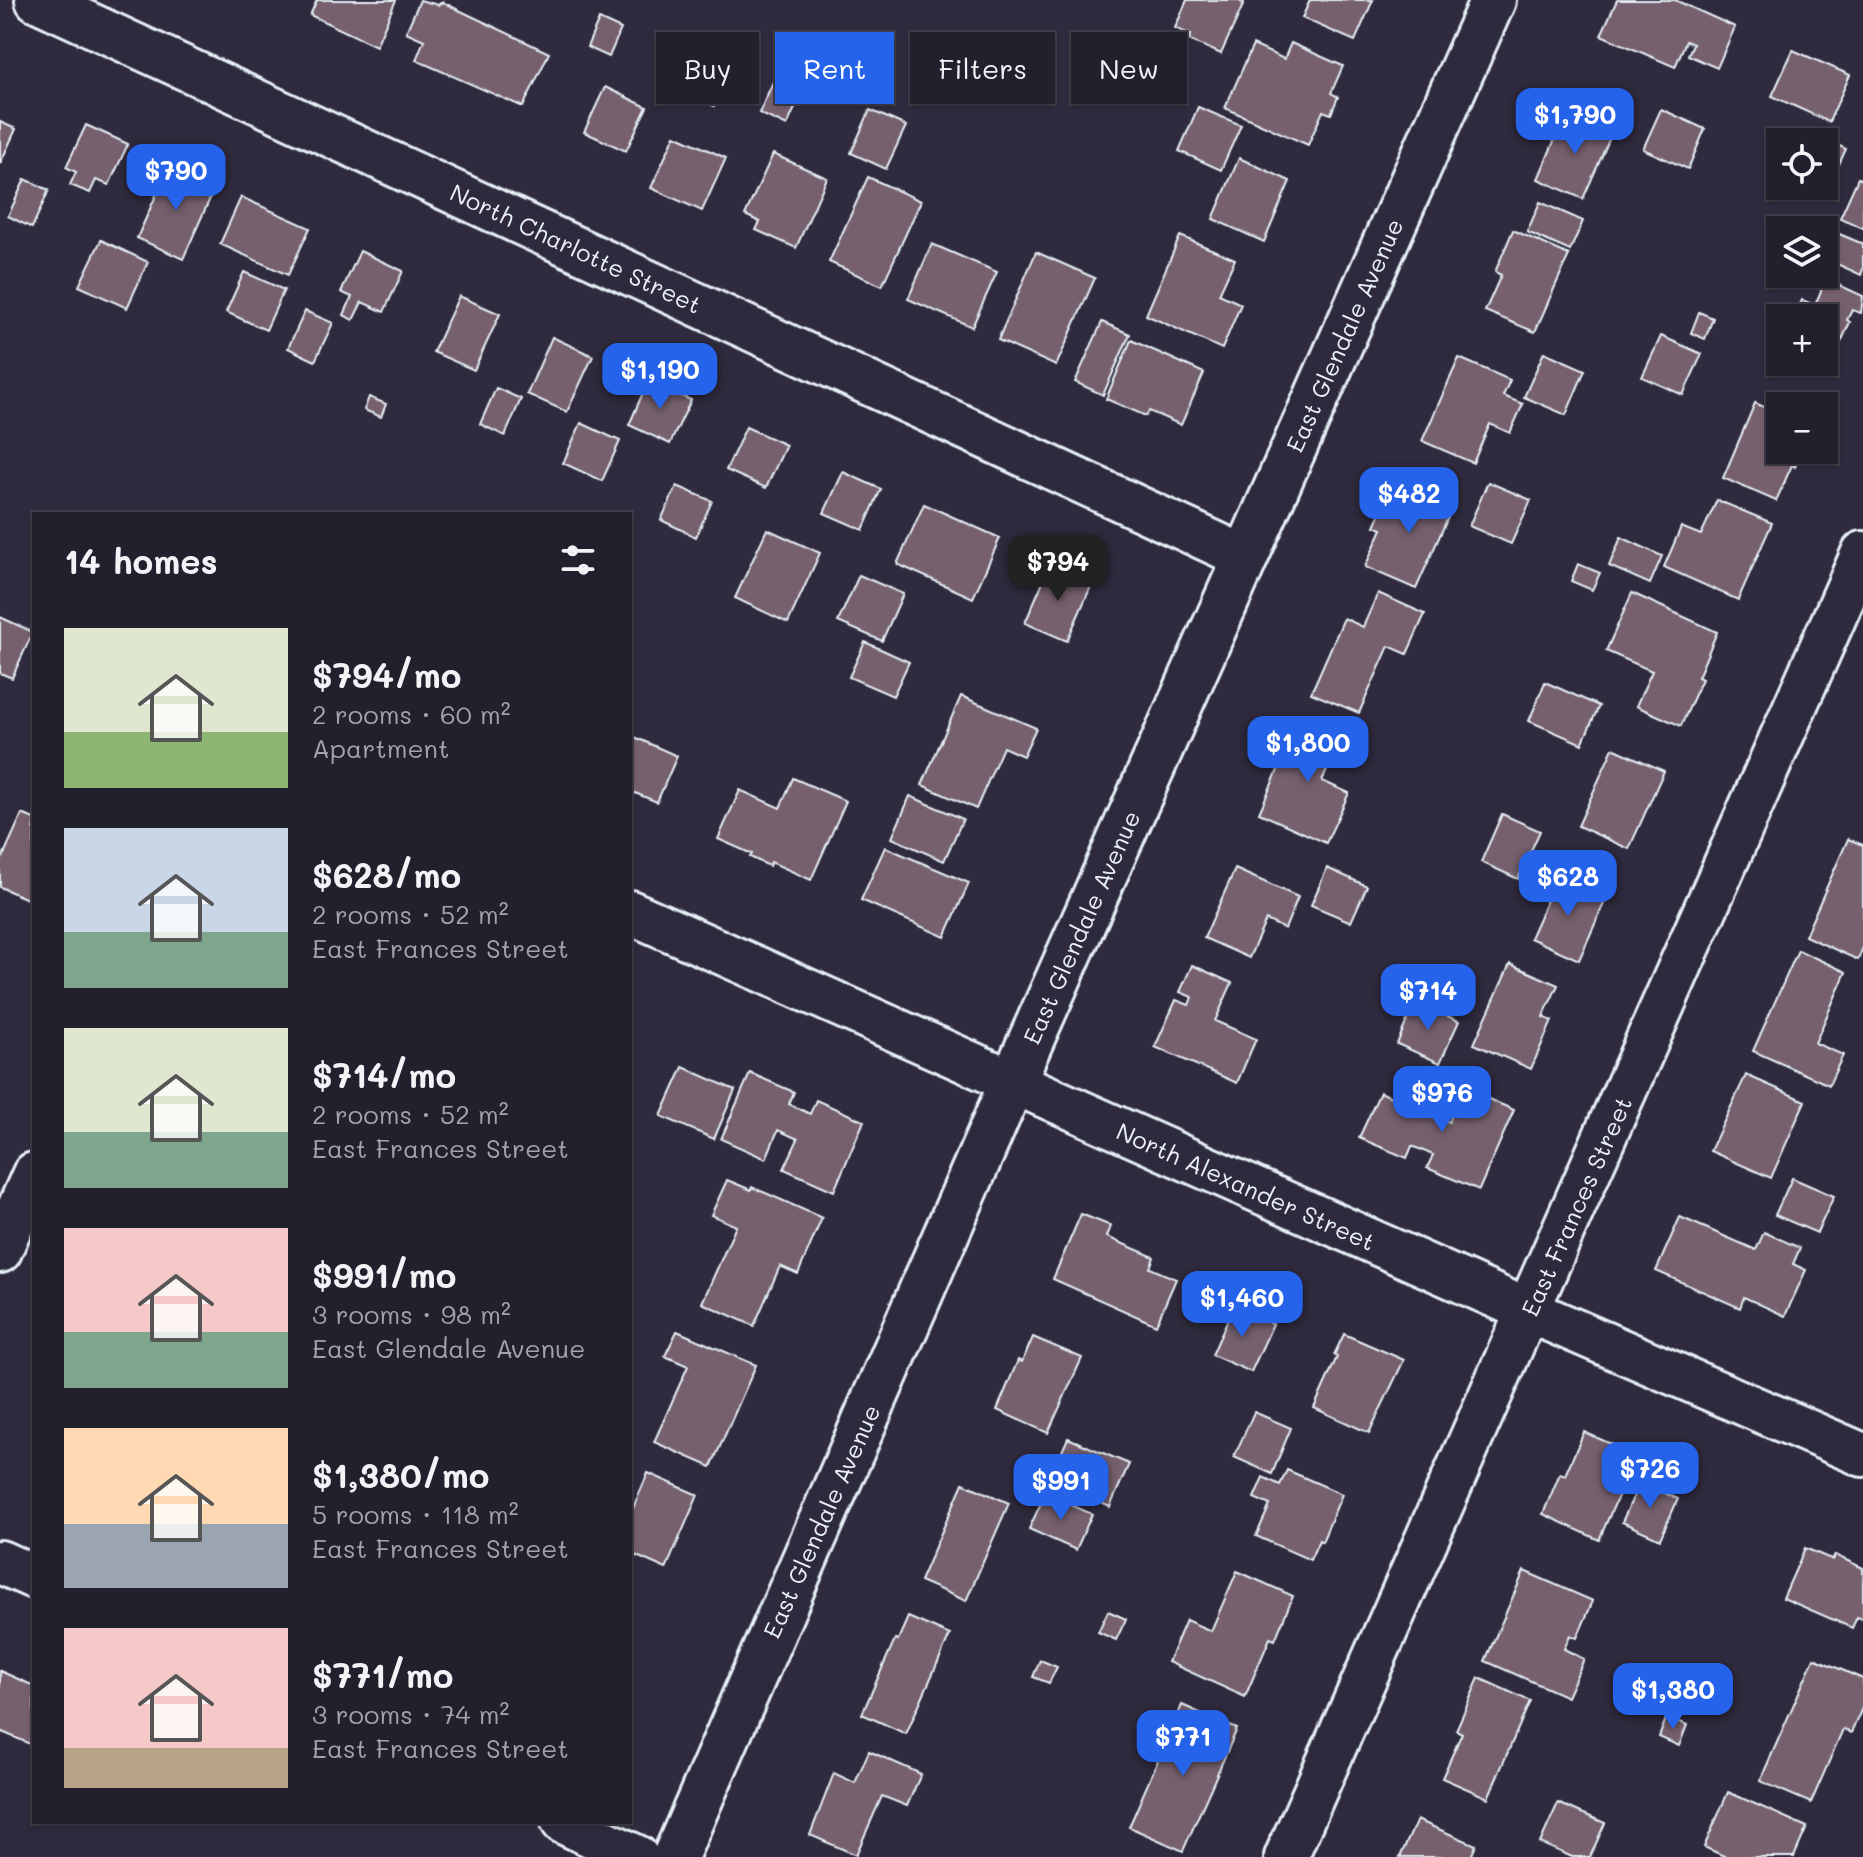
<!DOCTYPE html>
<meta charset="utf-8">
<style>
:root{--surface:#23202e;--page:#2b2836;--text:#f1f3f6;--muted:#a3a3aa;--line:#403e4a;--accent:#2563eb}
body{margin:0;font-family:Mali,sans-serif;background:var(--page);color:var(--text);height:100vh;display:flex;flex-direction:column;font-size:30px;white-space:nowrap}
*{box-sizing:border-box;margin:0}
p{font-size:26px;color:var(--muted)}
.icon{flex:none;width:44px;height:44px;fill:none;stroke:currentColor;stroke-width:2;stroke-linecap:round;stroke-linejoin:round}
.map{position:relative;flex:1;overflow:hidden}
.side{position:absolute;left:32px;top:512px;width:600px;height:1312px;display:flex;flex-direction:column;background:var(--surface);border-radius:0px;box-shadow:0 2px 6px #0004,0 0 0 2px var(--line)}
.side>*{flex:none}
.banner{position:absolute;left:656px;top:32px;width:760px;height:72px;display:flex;gap:16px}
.fabs{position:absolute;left:1766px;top:128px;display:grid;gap:16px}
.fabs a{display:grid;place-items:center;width:72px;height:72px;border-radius:0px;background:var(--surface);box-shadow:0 2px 6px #0004,0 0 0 2px var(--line);font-size:40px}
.price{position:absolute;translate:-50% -68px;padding:0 18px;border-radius:16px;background:var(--accent);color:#fff;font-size:26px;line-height:52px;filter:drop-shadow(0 2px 4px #0008)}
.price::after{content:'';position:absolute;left:50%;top:48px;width:24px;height:18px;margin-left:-12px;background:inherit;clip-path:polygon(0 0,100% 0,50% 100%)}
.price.selected{background:#222;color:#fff}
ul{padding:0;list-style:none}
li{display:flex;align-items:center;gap:24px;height:200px;padding:0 32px}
li span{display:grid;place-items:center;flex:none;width:224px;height:160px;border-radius:0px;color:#555}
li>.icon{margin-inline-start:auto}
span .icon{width:96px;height:96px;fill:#fffc;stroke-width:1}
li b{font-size:34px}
h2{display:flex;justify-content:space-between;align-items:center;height:96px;padding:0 32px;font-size:34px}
.chip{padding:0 28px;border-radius:0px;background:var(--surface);box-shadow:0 2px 6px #0004,0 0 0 2px var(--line);font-size:28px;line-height:72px}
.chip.selected{background:var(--accent);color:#fff}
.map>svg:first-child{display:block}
.building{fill:#76616d;stroke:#e8f1f8;stroke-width:2}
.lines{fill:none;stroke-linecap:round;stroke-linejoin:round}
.street-casing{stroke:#e8f1f8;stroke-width:48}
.secondary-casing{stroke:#e8f1f8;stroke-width:50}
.street{stroke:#2f2a3d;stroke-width:42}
.secondary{stroke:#2f2a3d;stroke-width:44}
.labels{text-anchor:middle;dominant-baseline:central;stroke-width:6;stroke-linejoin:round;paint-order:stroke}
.street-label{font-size:24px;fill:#e8f1f8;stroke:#2f2a3d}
</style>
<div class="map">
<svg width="1863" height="1857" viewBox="0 0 1863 1857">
<rect width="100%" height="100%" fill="#2f2a3d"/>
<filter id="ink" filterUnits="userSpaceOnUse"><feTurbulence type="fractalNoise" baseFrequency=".0125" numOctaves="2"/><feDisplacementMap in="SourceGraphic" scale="16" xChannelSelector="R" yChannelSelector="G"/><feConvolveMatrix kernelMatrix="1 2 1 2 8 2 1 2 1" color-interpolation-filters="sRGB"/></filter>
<g filter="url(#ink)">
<g class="building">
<polygon points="317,0 396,0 376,46 310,15"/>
<polygon points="420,0 438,5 442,2 549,53 523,107 416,60 424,40 406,32"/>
<polygon points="1187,0 1236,0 1244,3 1221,54 1189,40 1191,35 1175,28"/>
<polygon points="1310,0 1373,0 1355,41 1302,18"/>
<polygon points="1617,0 1675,0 1735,27 1717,68 1688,55 1693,44 1686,41 1675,67 1601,35"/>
<polygon points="599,19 621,29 609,57 587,47"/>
<polygon points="1291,43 1343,66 1331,93 1338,97 1331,114 1323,111 1308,145 1225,108 1253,45 1284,59"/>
<polygon points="1793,50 1850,75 1829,122 1772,96"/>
<polygon points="690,53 730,70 714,106 674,88"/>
<polygon points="778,71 806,83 787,126 759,113"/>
<polygon points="605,87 647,107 626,151 584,132"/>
<polygon points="1198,107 1241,125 1221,170 1179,151"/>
<polygon points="1661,109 1705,129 1688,169 1643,149"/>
<polygon points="870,110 906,126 886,169 851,153"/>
<polygon points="1566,113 1612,133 1583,199 1538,179"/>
<polygon points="0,122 16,129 0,164"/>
<polygon points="86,125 128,144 109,185 96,180 90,193 70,185 76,172 66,167"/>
<polygon points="675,135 726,158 702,211 651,188"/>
<polygon points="1820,137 1846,149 1829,186 1824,183 1824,142 1818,142"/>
<polygon points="773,154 827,178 796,248 756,230 760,222 745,215"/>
<polygon points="1239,158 1290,181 1264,242 1213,219"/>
<polygon points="170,164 216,185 183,259 137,238"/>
<polygon points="868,177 921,201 882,286 829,262"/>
<polygon points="1858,178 1863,180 1863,228 1840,218"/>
<polygon points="25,179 49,190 32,228 8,216"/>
<polygon points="241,197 310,228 288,275 220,244"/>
<polygon points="1540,202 1583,221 1570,251 1527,232"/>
<polygon points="1513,230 1569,255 1535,332 1485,311 1501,275 1495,272"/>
<polygon points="1837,233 1863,244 1863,269 1861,275 1826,259"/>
<polygon points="1180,236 1235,259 1219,294 1241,304 1222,349 1146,315"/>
<polygon points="101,240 148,262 127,308 79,286"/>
<polygon points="932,244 997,272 972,327 908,299"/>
<polygon points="360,251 403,271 384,312 362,302 353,320 344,315 352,297 341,292"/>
<polygon points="1036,252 1095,278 1056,366 998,340"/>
<polygon points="244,272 284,290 266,330 226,312"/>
<polygon points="1826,279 1863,296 1861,313 1852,310 1847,320 1850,322 1830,367 1818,362 1824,362 1824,318 1794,318 1802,300 1815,305"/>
<polygon points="459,296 500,314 474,370 433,352"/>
<polygon points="305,311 333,323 315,361 288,348"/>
<polygon points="1699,312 1713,318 1705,339 1691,333"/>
<polygon points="1102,322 1130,334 1103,395 1075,382"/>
<polygon points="1661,336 1702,354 1683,395 1642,377"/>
<polygon points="552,337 593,356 567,412 527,394"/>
<polygon points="1131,340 1204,373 1181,425 1149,411 1146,416 1106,399"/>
<polygon points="1544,352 1585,370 1566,415 1524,397"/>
<polygon points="1459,358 1510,380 1503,396 1523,404 1510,433 1490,424 1473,463 1422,441"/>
<polygon points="660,379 678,387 676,394 691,400 670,444 629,425 648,381 657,385"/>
<polygon points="496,388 521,399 505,436 480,424"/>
<polygon points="369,397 386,404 381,417 364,410"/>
<polygon points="1755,403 1780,414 1780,450 1803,450 1795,467 1792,465 1776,501 1723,478"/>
<polygon points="581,423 620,441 602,481 563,463"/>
<polygon points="746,427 786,445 766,488 726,470"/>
<polygon points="843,472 881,489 863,530 824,513"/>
<polygon points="1402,481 1454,504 1416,589 1365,567 1382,529 1375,526 1384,505 1391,507"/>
<polygon points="1488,482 1531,500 1511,544 1469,526"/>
<polygon points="677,486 712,501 696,537 661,520"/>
<polygon points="1717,500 1772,523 1738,600 1664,567 1681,527 1701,535"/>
<polygon points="924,504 1000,538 973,598 897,564"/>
<polygon points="767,529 820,553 788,623 735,598"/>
<polygon points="1621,537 1662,556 1650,584 1609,566"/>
<polygon points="1578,564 1600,573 1592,590 1571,581"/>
<polygon points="1050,565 1092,584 1067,641 1025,623"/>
<polygon points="859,575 903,594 882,641 838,622"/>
<polygon points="1378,593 1425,614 1407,654 1389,646 1359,713 1311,693 1344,618 1363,627"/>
<polygon points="1632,593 1717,632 1698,677 1702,679 1681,726 1636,706 1652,671 1606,651"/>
<polygon points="0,617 33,632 12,678 0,673"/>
<polygon points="865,642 909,662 893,696 849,677"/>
<polygon points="1545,682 1599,706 1582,744 1529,721"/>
<polygon points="961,696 1036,728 1023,756 1003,747 976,809 922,785"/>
<polygon points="1301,719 1341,737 1339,741 1349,746 1339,768 1330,764 1322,781 1349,793 1326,843 1259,813 1282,761 1291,765 1296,754 1287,750"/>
<polygon points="630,735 677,756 657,802 630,791"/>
<polygon points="1613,748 1664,771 1629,849 1578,826"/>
<polygon points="793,778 846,801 811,880 771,862 769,866 750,857 752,854 718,839 740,790 780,808"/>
<polygon points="910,796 963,819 944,861 892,838"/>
<polygon points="22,814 34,819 34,902 0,887 0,863"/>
<polygon points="1502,814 1540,831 1518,879 1481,862"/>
<polygon points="1848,839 1863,845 1863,947 1858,960 1805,936"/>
<polygon points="885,847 969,883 945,937 861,900"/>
<polygon points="1327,868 1367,886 1351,922 1311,905"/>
<polygon points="1235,869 1298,897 1285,929 1266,920 1249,958 1204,938"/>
<polygon points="1558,875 1607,897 1579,960 1530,938"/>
<polygon points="1798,950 1846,972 1815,1043 1843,1055 1829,1085 1753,1051"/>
<polygon points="1510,964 1558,985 1543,1017 1552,1021 1531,1069 1474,1044"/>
<polygon points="1192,965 1232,983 1215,1021 1256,1039 1237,1083 1155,1047 1176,1000 1189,1005 1192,997 1180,992"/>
<polygon points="1415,1002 1459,1021 1440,1063 1397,1044"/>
<polygon points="683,1067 735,1090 714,1139 661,1116"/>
<polygon points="750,1073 794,1092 789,1104 810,1114 816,1100 864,1121 834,1191 784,1169 798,1139 778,1130 766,1159 721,1139"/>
<polygon points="1746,1075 1805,1101 1771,1178 1710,1151"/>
<polygon points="1463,1088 1514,1110 1479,1190 1427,1168 1433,1155 1412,1146 1407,1158 1359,1138 1380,1092 1449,1122"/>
<polygon points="1792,1178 1834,1196 1817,1233 1775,1215"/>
<polygon points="727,1180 751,1190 752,1187 822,1218 798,1274 780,1266 754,1326 702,1303 736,1226 711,1215"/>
<polygon points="1081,1214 1111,1226 1107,1237 1154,1257 1150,1268 1176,1279 1156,1325 1053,1279"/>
<polygon points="1680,1217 1756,1250 1764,1232 1800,1248 1793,1264 1806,1270 1785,1316 1744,1297 1740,1308 1656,1271"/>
<polygon points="1233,1307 1273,1324 1251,1372 1212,1355"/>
<polygon points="677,1331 756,1365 711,1467 654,1442 688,1366 665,1356"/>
<polygon points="1344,1334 1404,1360 1369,1433 1314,1408 1337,1357 1334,1355"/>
<polygon points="1033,1337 1082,1358 1048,1433 997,1410 1018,1360 1022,1362"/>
<polygon points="1254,1412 1291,1428 1272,1474 1234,1457"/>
<polygon points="1584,1432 1636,1455 1599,1540 1543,1514 1560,1473 1565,1475"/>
<polygon points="1068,1438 1129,1464 1110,1507 1049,1480"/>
<polygon points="1287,1470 1342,1494 1322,1542 1319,1540 1310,1560 1256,1536 1270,1505 1254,1498 1263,1477 1280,1485"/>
<polygon points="648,1473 698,1495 666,1569 630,1553 630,1515"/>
<polygon points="1640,1482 1678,1499 1660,1539 1622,1522"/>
<polygon points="963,1483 1009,1503 966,1601 920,1581"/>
<polygon points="1045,1494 1092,1514 1076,1550 1029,1529"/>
<polygon points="1805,1548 1833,1560 1835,1555 1863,1568 1863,1619 1857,1617 1852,1628 1783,1598"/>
<polygon points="1237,1571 1293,1596 1275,1640 1270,1638 1245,1697 1168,1662 1186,1620 1211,1631"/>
<polygon points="1524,1571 1593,1601 1577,1638 1570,1635 1564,1649 1584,1659 1567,1697 1485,1661"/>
<polygon points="1108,1611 1126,1619 1116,1640 1098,1632"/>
<polygon points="908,1617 950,1635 906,1734 862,1714 895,1639 898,1640"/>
<polygon points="1814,1658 1863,1679 1863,1706 1851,1733 1843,1729 1811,1803 1760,1781"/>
<polygon points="1040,1660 1057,1667 1049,1683 1033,1677"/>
<polygon points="0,1671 34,1686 34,1739 32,1745 0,1731"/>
<polygon points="1479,1678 1530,1701 1488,1798 1442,1778 1462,1733 1456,1730"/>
<polygon points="1182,1705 1237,1729 1183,1851 1129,1827"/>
<polygon points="1667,1716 1687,1725 1679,1746 1659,1737"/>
<polygon points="869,1751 921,1774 907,1806 882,1796 856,1855 810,1835 834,1773 855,1783"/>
<polygon points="1728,1792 1807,1827 1794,1857 1726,1857 1704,1847"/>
<polygon points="1558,1803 1605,1823 1590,1857 1572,1857 1540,1843"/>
<polygon points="1417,1820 1476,1845 1471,1857 1400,1857"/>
</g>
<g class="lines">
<defs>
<g id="street">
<polyline points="37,0 1245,557"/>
<polyline points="630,912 1529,1311 1863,1455"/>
<polyline points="0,1251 34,1174"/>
<polyline points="0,1562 34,1577"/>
<polyline points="563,1822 637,1857"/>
<polyline points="1286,1857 1863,553"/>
</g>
<polyline id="secondary" points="675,1857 1012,1083 1493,0"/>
</defs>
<use href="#street" class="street-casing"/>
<use href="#secondary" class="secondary-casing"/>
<use href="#street" class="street"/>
<use href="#secondary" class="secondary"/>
</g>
</g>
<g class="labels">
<g class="street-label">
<text transform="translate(576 248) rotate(25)">North Charlotte Street</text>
<text transform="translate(1344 335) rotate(-66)">East Glendale Avenue</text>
<text transform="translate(1081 927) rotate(-66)">East Glendale Avenue</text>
<text transform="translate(1246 1186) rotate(24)">North Alexander Street</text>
<text transform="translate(1576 1206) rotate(-66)">East Frances Street</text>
<text transform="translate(821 1521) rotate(-66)">East Glendale Avenue</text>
</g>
</g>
</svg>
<div class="fabs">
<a><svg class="icon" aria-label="locate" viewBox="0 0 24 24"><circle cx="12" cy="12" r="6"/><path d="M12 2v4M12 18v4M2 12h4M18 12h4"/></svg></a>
<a><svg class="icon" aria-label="layers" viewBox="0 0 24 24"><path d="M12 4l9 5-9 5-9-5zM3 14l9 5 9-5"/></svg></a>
<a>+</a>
<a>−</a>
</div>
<b class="price" style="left:1575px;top:156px">$1,790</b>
<b class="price" style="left:176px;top:212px">$790</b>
<b class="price" style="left:660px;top:411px">$1,190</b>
<b class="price" style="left:1409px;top:535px">$482</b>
<b class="price selected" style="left:1058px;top:603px">$794</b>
<b class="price" style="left:1308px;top:784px">$1,800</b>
<b class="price" style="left:1568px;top:918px">$628</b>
<b class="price" style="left:1428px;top:1032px">$714</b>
<b class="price" style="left:1442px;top:1134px">$976</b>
<b class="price" style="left:1242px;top:1339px">$1,460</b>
<b class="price" style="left:1650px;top:1510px">$726</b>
<b class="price" style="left:1061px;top:1522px">$991</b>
<b class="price" style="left:1673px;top:1731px">$1,380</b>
<b class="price" style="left:1183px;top:1778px">$771</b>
<div class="banner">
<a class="chip">Buy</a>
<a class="chip selected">Rent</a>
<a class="chip">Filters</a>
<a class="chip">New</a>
</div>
<section class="side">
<h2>14 homes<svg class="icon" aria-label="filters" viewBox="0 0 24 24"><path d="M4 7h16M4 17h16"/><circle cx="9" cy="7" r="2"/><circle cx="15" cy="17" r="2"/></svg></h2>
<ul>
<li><span style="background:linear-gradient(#dfe7d0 65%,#8fb573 0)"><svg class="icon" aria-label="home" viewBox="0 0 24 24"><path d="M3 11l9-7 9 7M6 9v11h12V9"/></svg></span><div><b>$794/mo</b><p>2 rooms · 60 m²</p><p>Apartment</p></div></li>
<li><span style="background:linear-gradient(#c9d6e8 65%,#7fa58c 0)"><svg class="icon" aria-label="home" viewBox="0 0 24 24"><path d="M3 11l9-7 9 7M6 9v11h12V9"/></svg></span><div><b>$628/mo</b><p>2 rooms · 52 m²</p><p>East Frances Street</p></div></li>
<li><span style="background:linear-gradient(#dfe7d0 65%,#7fa58c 0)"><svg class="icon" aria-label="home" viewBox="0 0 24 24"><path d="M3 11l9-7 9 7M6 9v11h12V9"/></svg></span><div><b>$714/mo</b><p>2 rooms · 52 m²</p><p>East Frances Street</p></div></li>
<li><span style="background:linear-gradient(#f6c9c9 65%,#7fa58c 0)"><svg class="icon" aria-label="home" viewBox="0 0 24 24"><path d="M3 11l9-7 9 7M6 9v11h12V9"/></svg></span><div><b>$991/mo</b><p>3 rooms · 98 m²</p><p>East Glendale Avenue</p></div></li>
<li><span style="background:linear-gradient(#ffd9b3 60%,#9aa5b1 0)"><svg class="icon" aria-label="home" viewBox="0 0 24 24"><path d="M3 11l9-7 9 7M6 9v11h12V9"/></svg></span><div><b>$1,380/mo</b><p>5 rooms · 118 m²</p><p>East Frances Street</p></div></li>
<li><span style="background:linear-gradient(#f6c9c9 75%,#b9a48a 0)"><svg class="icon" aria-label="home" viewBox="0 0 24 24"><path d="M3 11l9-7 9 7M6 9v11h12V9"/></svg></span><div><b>$771/mo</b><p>3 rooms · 74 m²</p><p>East Frances Street</p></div></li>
</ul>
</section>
</div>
